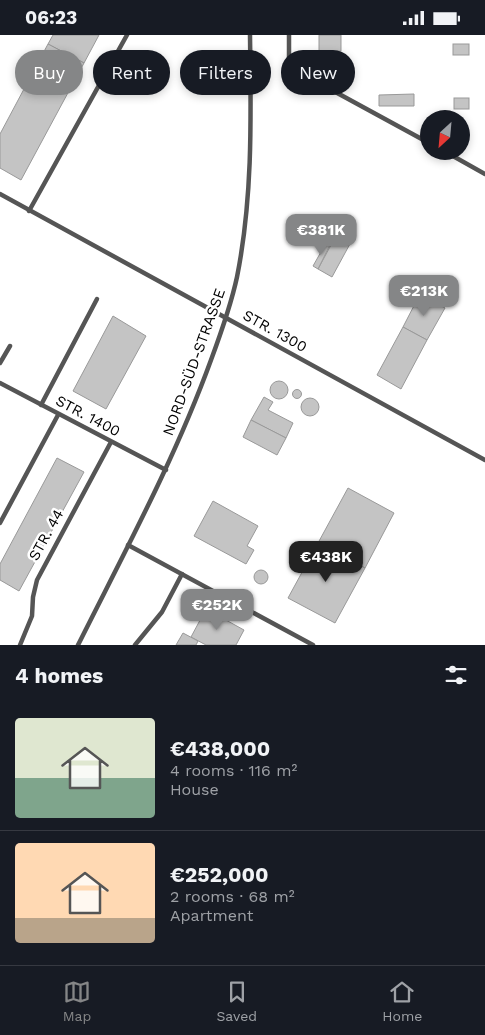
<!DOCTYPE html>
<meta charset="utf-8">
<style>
:root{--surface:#171b24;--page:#242831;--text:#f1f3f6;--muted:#9ea1a6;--line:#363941;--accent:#858687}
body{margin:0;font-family:"Work Sans",sans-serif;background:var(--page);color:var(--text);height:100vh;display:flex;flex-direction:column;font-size:19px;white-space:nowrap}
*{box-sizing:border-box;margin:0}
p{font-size:16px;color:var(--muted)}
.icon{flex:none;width:28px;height:28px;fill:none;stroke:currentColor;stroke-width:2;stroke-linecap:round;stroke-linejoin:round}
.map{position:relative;height:610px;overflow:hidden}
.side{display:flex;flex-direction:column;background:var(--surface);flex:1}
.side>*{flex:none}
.guide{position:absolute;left:15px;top:15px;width:455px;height:45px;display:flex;gap:10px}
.needle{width:32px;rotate:206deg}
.tools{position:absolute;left:420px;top:75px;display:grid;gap:10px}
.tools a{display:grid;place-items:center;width:50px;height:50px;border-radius:50%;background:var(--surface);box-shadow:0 2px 8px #0003;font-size:25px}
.price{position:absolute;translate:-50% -42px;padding:0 11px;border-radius:10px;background:var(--accent);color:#fff;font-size:16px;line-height:32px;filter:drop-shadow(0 1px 2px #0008)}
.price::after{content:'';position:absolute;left:50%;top:30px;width:15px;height:11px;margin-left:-8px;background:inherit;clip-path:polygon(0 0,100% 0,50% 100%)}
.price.current{background:#222;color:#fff}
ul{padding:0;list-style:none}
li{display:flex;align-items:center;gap:15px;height:125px;padding:0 15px}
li+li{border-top:1px solid var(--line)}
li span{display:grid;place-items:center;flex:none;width:140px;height:100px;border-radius:5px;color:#555}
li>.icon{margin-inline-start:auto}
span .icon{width:60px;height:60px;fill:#fffc;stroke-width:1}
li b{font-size:21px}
h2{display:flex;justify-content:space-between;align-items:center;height:60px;padding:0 15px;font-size:21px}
.chip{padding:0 18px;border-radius:22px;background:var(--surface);box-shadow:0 2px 8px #0003;font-size:18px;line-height:45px}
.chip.current{background:var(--accent);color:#fff}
.status{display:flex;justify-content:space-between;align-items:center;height:35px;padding:0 25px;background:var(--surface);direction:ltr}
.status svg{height:14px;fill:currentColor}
.tabs{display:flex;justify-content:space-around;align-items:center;height:70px;border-top:1px solid var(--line);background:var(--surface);font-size:14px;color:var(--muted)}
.tabs a{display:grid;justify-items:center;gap:2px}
.tabs .current{color:var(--accent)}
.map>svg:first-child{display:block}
.building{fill:#c4c4c4;stroke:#999}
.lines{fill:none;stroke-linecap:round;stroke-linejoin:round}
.service{stroke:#555;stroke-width:4.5}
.labels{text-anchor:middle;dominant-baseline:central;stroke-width:5;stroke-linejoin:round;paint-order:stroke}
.street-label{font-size:15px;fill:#000;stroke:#fff}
</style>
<div class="status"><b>06:23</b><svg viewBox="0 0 49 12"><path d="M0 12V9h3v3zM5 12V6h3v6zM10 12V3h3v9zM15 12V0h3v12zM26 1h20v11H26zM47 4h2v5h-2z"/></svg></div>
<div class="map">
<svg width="485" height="610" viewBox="0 0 485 610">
<rect width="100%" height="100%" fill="#fff"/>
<g class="building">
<polygon points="53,0 99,0 84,28 48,9"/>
<polygon points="319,0 341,0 341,16 319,17"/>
<polygon points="48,9 84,28 21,145 0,133 0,99"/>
<rect x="453" y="9" width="16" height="11"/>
<polygon points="336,27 336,45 321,45 320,28"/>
<polygon points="414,59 414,71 379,71 379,60"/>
<rect x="454" y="63" width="15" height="11"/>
<polygon points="332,196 337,199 331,211 326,208"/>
<polygon points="337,199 351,207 332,242 318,234"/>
<polygon points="326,208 330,210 318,234 313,231"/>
<polygon points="420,259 445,273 427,305 403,292"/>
<polygon points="113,281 146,301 106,374 73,356"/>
<polygon points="403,292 427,305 401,354 377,340"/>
<circle cx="279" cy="355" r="9"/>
<circle cx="297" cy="359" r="4.5"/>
<polygon points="264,362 273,367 268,375 293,388 286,403 251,385"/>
<circle cx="310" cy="372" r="9"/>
<polygon points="251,385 286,403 277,420 243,402"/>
<polygon points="57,423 84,437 19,556 0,545 0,529"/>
<polygon points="348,453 394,478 365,533 318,508"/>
<polygon points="213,466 258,491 247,511 254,515 246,529 194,501"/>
<polygon points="318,508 365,533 335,588 288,563"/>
<circle cx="261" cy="542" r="7"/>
<polygon points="206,574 244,595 236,610 206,610 191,602"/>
<polygon points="183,598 198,606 196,610 176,610"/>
</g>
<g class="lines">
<g class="service">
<polyline points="289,0 289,25 295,35 429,108"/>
<polyline points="444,116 485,139"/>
<polyline points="0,159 485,425"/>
<polyline points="29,176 127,0"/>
<polyline points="0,328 10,311"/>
<polyline points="0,348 166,435"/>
<polyline points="41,370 97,264"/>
<polyline points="0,488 58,380"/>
<polyline points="128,510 313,610"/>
<polyline points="20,610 32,581 33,562 37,545 111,407"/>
<path d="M 78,610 C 125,516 175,424 211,325 C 221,298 231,270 237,242 C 253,162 251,81 250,0"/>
<polyline points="135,610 162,577 182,539"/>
</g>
</g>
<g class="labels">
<g class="street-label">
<text transform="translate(275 296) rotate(29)">STR. 1300</text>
<text transform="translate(194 327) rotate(-70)">NORD-SÜD-STRASSE</text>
<text transform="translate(88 381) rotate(28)">STR. 1400</text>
<text transform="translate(46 500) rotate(-61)">STR. 44</text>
</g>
</g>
</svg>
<div class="tools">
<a><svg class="needle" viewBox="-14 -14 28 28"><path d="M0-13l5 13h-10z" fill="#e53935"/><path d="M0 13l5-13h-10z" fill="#9ea1a6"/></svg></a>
</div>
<b class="price" style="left:321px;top:221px">€381K</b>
<b class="price" style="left:424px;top:282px">€213K</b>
<b class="price current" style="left:326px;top:548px">€438K</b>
<b class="price" style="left:217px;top:596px">€252K</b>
<div class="guide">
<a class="chip current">Buy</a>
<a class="chip">Rent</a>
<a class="chip">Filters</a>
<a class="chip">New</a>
</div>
</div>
<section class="side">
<h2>4 homes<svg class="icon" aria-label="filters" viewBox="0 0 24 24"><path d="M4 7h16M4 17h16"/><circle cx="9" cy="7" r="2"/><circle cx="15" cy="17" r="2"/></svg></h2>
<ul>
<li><span style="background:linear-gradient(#dfe7d0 60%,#7fa58c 0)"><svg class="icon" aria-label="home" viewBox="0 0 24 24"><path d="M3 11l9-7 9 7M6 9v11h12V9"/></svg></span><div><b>€438,000</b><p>4 rooms · 116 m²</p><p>House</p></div></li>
<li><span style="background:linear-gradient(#ffd9b3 75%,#b9a48a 0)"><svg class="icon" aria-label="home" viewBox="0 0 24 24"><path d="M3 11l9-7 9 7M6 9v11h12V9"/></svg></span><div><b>€252,000</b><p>2 rooms · 68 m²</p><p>Apartment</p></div></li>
</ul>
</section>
<nav class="tabs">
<a class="current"><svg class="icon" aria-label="map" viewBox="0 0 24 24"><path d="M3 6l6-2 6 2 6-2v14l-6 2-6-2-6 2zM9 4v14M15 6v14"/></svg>Map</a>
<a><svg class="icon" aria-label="saved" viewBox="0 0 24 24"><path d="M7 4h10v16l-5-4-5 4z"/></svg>Saved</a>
<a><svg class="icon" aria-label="home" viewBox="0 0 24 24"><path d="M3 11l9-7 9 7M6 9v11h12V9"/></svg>Home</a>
</nav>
